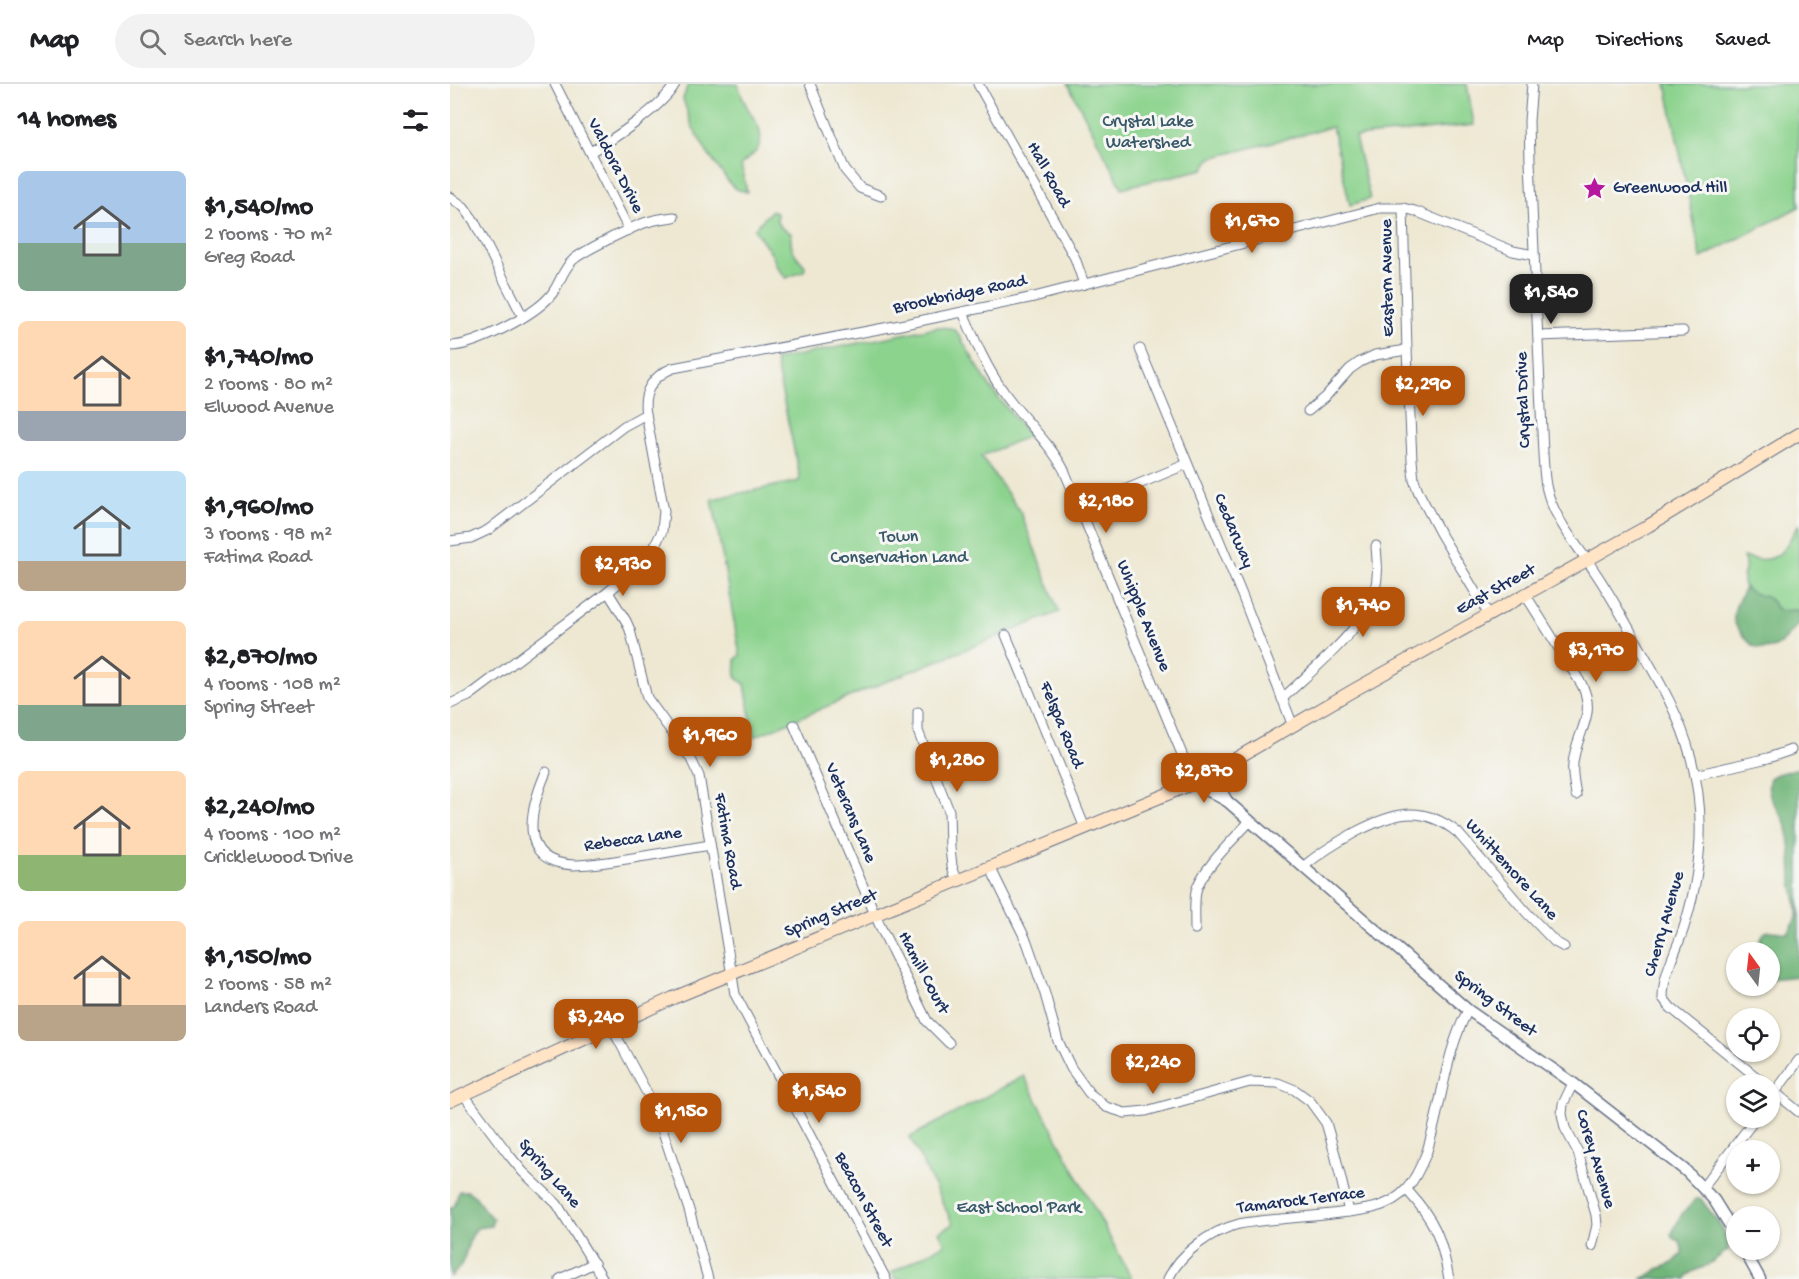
<!DOCTYPE html>
<meta charset="utf-8">
<style>
:root{--surface:#fff;--page:#f2f2f2;--text:#202124;--muted:#757577;--line:#e0e0e0;--accent:#b45309}
body{margin:0;font-family:"Gochi Hand",sans-serif;background:var(--page);color:var(--text);height:100vh;display:flex;flex-direction:column;font-size:22px;white-space:nowrap}
*{box-sizing:border-box;margin:0}
p{font-size:20px;color:var(--muted)}
.icon{flex:none;width:33px;height:33px;fill:none;stroke:currentColor;stroke-width:2;stroke-linecap:round;stroke-linejoin:round}
.map{position:relative;flex:1;overflow:hidden}
.panel{display:flex;flex-direction:column;background:var(--surface);width:450px}
.panel>*{flex:none}
.needle{width:39px;rotate:345deg}
.tools{position:absolute;left:1276px;top:858px;display:grid;gap:12px}
.tools a{display:grid;place-items:center;width:54px;height:54px;border-radius:50%;background:var(--surface);box-shadow:0 2px 4px #0004;font-size:30px}
.price{position:absolute;translate:-50% -51px;padding:0 14px;border-radius:12px;background:var(--accent);color:#fff;font-size:20px;line-height:39px;filter:drop-shadow(0 2px 3px #0008)}
.price::after{content:'';position:absolute;left:50%;top:36px;width:18px;height:14px;margin-left:-9px;background:inherit;clip-path:polygon(0 0,100% 0,50% 100%)}
.price.active{background:#222;color:#fff}
ul{padding:0;list-style:none}
li{display:flex;align-items:center;gap:18px;height:150px;padding:0 18px}
li span{display:grid;place-items:center;flex:none;width:168px;height:120px;border-radius:9px;color:#555}
li>.icon{margin-inline-start:auto}
span .icon{width:72px;height:72px;fill:#fffc;stroke-width:1}
li b{font-size:26px}
h2{display:flex;justify-content:space-between;align-items:center;height:72px;padding:0 18px;font-size:26px}
header{display:flex;align-items:center;gap:36px;box-sizing:border-box;height:84px;padding:0 30px;background:var(--surface);border-bottom:2px solid var(--line)}
header strong{font-size:28px}
nav{display:flex;gap:33px;margin-inline-start:auto;font-size:21px}
.search{width:420px;height:54px;background:var(--page);display:flex;align-items:center;gap:15px;box-sizing:border-box;padding:0 21px;border-radius:33px;color:var(--muted);font-size:22px}
main{display:flex;flex:1;min-height:0}
.map>svg:first-child{display:block}
.green{fill:#8cd38e;stroke:#548176;stroke-width:1.5}
.forest{fill:#71b579;stroke:#46726c;stroke-width:1.5}
.lines{fill:none;stroke-linecap:round;stroke-linejoin:round}
.minor-casing{stroke:#657087;stroke-width:11}
.tertiary-casing{stroke:#657087;stroke-width:13}
.secondary-casing{stroke:#657087;stroke-width:14}
.minor{stroke:#fff;stroke-width:9}
.tertiary{stroke:#fff;stroke-width:10}
.secondary{stroke:#ffe4c6;stroke-width:12}
.labels{text-anchor:middle;dominant-baseline:central;stroke-width:6;stroke-linejoin:round;paint-order:stroke}
.park-label{font-size:18px;fill:#37586a;stroke:#f6f6f2}
.street-label{font-size:18px;fill:#1b2f5e;stroke:#f6f6f2}
.poi-label{font-size:18px;fill:#1b2f5e;stroke:#f6f6f2;text-anchor:start}
</style>
<header>
<strong>Map</strong>
<div class="search"><svg class="icon" aria-label="search" viewBox="0 0 24 24"><circle cx="10" cy="10" r="6"/><path d="M15 15l6 6"/></svg>Search here</div>
<nav><a>Map</a><a>Directions</a><a>Saved</a></nav>
</header>
<main>
<section class="panel">
<h2>14 homes<svg class="icon" aria-label="filters" viewBox="0 0 24 24"><path d="M4 7h16M4 17h16"/><circle cx="9" cy="7" r="2"/><circle cx="15" cy="17" r="2"/></svg></h2>
<ul>
<li><span style="background:linear-gradient(#a9c7e8 60%,#7fa58c 0)"><svg class="icon" aria-label="home" viewBox="0 0 24 24"><path d="M3 11l9-7 9 7M6 9v11h12V9"/></svg></span><div><b>$1,540/mo</b><p>2 rooms · 70 m²</p><p>Greg Road</p></div></li>
<li><span style="background:linear-gradient(#ffd9b3 75%,#9aa5b1 0)"><svg class="icon" aria-label="home" viewBox="0 0 24 24"><path d="M3 11l9-7 9 7M6 9v11h12V9"/></svg></span><div><b>$1,740/mo</b><p>2 rooms · 80 m²</p><p>Elwood Avenue</p></div></li>
<li><span style="background:linear-gradient(#bfe0f5 75%,#b9a48a 0)"><svg class="icon" aria-label="home" viewBox="0 0 24 24"><path d="M3 11l9-7 9 7M6 9v11h12V9"/></svg></span><div><b>$1,960/mo</b><p>3 rooms · 98 m²</p><p>Fatima Road</p></div></li>
<li><span style="background:linear-gradient(#ffd9b3 70%,#7fa58c 0)"><svg class="icon" aria-label="home" viewBox="0 0 24 24"><path d="M3 11l9-7 9 7M6 9v11h12V9"/></svg></span><div><b>$2,870/mo</b><p>4 rooms · 108 m²</p><p>Spring Street</p></div></li>
<li><span style="background:linear-gradient(#ffd9b3 70%,#8fb573 0)"><svg class="icon" aria-label="home" viewBox="0 0 24 24"><path d="M3 11l9-7 9 7M6 9v11h12V9"/></svg></span><div><b>$2,240/mo</b><p>4 rooms · 100 m²</p><p>Cricklewood Drive</p></div></li>
<li><span style="background:linear-gradient(#ffd9b3 70%,#b9a48a 0)"><svg class="icon" aria-label="home" viewBox="0 0 24 24"><path d="M3 11l9-7 9 7M6 9v11h12V9"/></svg></span><div><b>$1,150/mo</b><p>2 rooms · 58 m²</p><p>Landers Road</p></div></li>
</ul>
</section>
<div class="map">
<svg width="1349" height="1195" viewBox="0 0 1349 1195">
<rect width="100%" height="100%" fill="#f6f6f2"/>
<filter id="ink" filterUnits="userSpaceOnUse"><feTurbulence type="fractalNoise" baseFrequency=".0167" numOctaves="2"/><feDisplacementMap in="SourceGraphic" scale="12" xChannelSelector="R" yChannelSelector="G"/><feConvolveMatrix kernelMatrix="1 2 1 2 8 2 1 2 1" color-interpolation-filters="sRGB"/></filter>
<filter id="wash" filterUnits="userSpaceOnUse"><feTurbulence type="fractalNoise" baseFrequency=".008" numOctaves="4" result="noise"/><feDisplacementMap in="SourceGraphic" scale="24" xChannelSelector="R" yChannelSelector="G"/><feGaussianBlur stdDeviation="1.35" result="paint"/><feColorMatrix in="noise" values="0 0 0 0 0 0 0 0 0 0 0 0 0 0 0 0 0 1.4 0 .05"/><feComposite in="paint" operator="in"/></filter>
<g filter="url(#wash)">
<rect width="100%" height="100%" fill="#eee8d2"/>
<g class="green">
<path d="M 238,0 L 288,0 C 290,6 292,13 295,19 C 301,32 317,47 308,64 C 305,71 296,75 291,81 L 297,108 L 286,105 L 280,100 L 258,70 L 242,42 L 233,15 Z"/>
<polygon points="618,0 1017,0 1024,41 905,53 920,115 900,121 882,43 761,74 754,85 672,104"/>
<polygon points="1216,0 1349,0 1349,123 1251,174"/>
<path d="M 322,126 L 327,129 C 325,142 331,144 341,149 C 340,167 344,169 355,182 L 354,187 L 336,194 L 327,183 L 323,172 L 304,145 Z"/>
<path d="M 487,243 L 501,244 L 507,248 L 540,303 L 579,352 L 531,372 L 570,427 L 609,528 L 459,588 L 304,653 L 295,600 C 282,593 286,587 286,575 L 290,571 L 262,415 L 349,397 L 350,394 L 325,276 Z"/>
<path d="M 1349,440 L 1349,526 L 1330,527 C 1325,524 1323,520 1319,516 C 1311,509 1294,513 1293,497 C 1292,487 1299,487 1293,473 C 1331,482 1332,467 1349,440 Z"/>
<polygon points="574,992 682,1195 446,1195 442,1188 495,1160 489,1148 503,1140 460,1053"/>
</g>
<g class="forest">
<path d="M 1295,504 C 1302,511 1311,510 1319,515 C 1323,518 1325,524 1330,527 L 1349,526 L 1349,541 C 1339,548 1337,558 1325,563 C 1307,569 1299,560 1290,547 C 1287,543 1284,540 1284,535 C 1283,523 1290,514 1295,504 Z"/>
<path d="M 1349,684 L 1349,892 L 1320,895 L 1320,868 L 1303,868 C 1319,847 1306,844 1338,849 C 1341,843 1348,834 1347,828 C 1347,817 1343,807 1342,796 C 1341,776 1342,755 1334,736 C 1327,722 1314,711 1320,694 L 1327,690 Z"/>
<path d="M 9,1107 L 18,1107 L 26,1113 L 35,1127 L 43,1135 L 41,1142 L 27,1144 C 13,1160 20,1178 0,1193 L 0,1124 L 4,1123 Z"/>
<path d="M 1245,1115 L 1251,1115 C 1261,1131 1279,1145 1278,1166 L 1256,1182 L 1244,1187 L 1237,1192 L 1236,1195 L 1191,1195 L 1202,1190 L 1208,1185 L 1223,1179 L 1232,1170 L 1232,1165 L 1230,1157 L 1224,1155 L 1221,1151 L 1233,1128 L 1239,1123 Z"/>
</g>
</g>
<g filter="url(#ink)">
<g class="lines">
<defs>
<g id="minor">
<polyline points="105,0 179,146"/>
<polyline points="360,0 395,86 410,104 431,112"/>
<polyline points="528,0 625,174 634,200"/>
<path d="M 1082,0 L 1079,37 L 1080,77 L 1093,370 C 1094,382 1094,395 1097,406 C 1105,437 1128,462 1145,488 C 1160,510 1172,532 1185,555 C 1207,593 1230,631 1241,674 C 1256,730 1252,785 1235,840 C 1228,865 1213,887 1213,914 L 1221,924 L 1315,1000"/>
<path d="M 140,68 C 163,56 213,22 225,0"/>
<polyline points="0,113 14,123 24,137 73,233"/>
<polyline points="953,124 957,266 962,376 964,396 969,409 990,449 1039,531"/>
<path d="M 513,228 C 525,257 537,286 556,311 C 575,337 599,358 614,386 L 744,699"/>
<polyline points="1088,252 1233,247"/>
<path d="M 0,262 C 25,262 85,231 101,211 C 110,200 112,186 123,176 C 133,167 187,140 201,137 C 208,135 216,134 224,133"/>
<polyline points="690,265 792,511 843,642"/>
<polyline points="858,327 875,313 900,285 910,278 925,271 957,266"/>
<polyline points="631,424 737,380"/>
<path d="M 0,457 L 21,454 L 38,446 L 174,342 L 196,330 C 192,309 202,292 223,284 L 450,241 L 584,213 L 930,124 L 953,124 L 965,127 L 1063,167 L 1084,171"/>
<polyline points="158,508 176,537 180,546 197,614 240,673 249,692 285,910 436,1195"/>
<path d="M 1075,510 L 1132,601 C 1146,630 1129,645 1124,673 C 1121,686 1124,698 1126,711"/>
<polyline points="556,551 635,744"/>
<path d="M 832,615 C 862,586 915,545 925,505 C 929,491 927,477 926,462"/>
<polyline points="0,620 19,612 158,508 193,478 203,466 212,447 214,427 196,330"/>
<polyline points="468,628 468,647 499,727 500,764 502,782 507,797"/>
<polyline points="344,641 430,842 477,937 499,959"/>
<path d="M 96,688 C 81,723 65,778 123,781 C 143,781 163,777 183,774 C 209,770 234,765 260,761"/>
<polyline points="1245,691 1318,674 1341,666"/>
<path d="M 854,782 C 870,769 886,759 904,749 C 942,729 971,719 1008,749 L 1077,829 L 1105,858 L 1114,863"/>
<polyline points="540,783 577,858 595,910 608,957 621,984 639,1009 656,1023 675,1029 696,1027 800,998 828,999 845,1006 860,1017 876,1039 885,1070 899,1128"/>
<path d="M 745,845 C 745,833 744,819 746,807 C 751,786 785,754 800,737"/>
<polyline points="161,942 205,1024 239,1126 258,1195"/>
<polyline points="1123,999 1113,1020 1112,1030 1115,1044 1128,1068 1146,1131 1147,1141 1142,1162"/>
<polyline points="1321,1005 1349,1028"/>
<polyline points="14,1011 59,1071 73,1088 107,1120 153,1195"/>
<polyline points="1320,1015 1349,976"/>
<polyline points="1253,1103 1306,1034"/>
<path d="M 957,1106 C 986,1138 991,1153 999,1195"/>
<polyline points="110,1195 144,1179"/>
<path d="M 718,1195 C 731,1168 761,1147 789,1140 C 803,1137 817,1136 831,1135 C 862,1132 892,1130 923,1124 C 954,1116 964,1099 976,1070 C 992,1023 994,971 1018,926"/>
</g>
<g id="tertiary">
<polyline points="766,687 771,706 777,717"/>
<polyline points="744,699 777,717 1018,926 1123,999 1236,1087 1264,1116 1287,1153"/>
<polyline points="1294,1166 1310,1195"/>
</g>
<polyline id="secondary" points="0,1017 223,914 744,699 904,606 1198,442 1349,350"/>
</defs>
<use href="#minor" class="minor-casing"/>
<use href="#tertiary" class="tertiary-casing"/>
<use href="#secondary" class="secondary-casing"/>
<use href="#minor" class="minor"/>
<use href="#tertiary" class="tertiary"/>
<use href="#secondary" class="secondary"/>
</g>
</g>
<defs>
<symbol id="sight-bare" viewBox="-9 -9 18 18"><path d="M0-6L1.8-2.2L6-1.7L2.9 1.2L3.7 5.4L0 3.3L-3.7 5.4L-2.9 1.2L-6-1.7L-1.8-2.2Z" fill="#b5179e" stroke="#f6f6f2" stroke-width="2.5" paint-order="stroke"/></symbol>
</defs>
<g fill-rule="evenodd">
<use href="#sight-bare" x="1128" y="88" width="33" height="33"/>
</g>
<g class="labels">
<g class="park-label">
<text x="698" y="38">Crystal Lake<tspan x="698" dy="21">Watershed</tspan></text>
<text x="449" y="453">Town<tspan x="449" dy="21">Conservation Land</tspan></text>
<text x="569" y="1124">East School Park</text>
</g>
<g class="street-label">
<text transform="translate(165 82) rotate(63)">Valdora Drive</text>
<text transform="translate(598 91) rotate(61)">Hall Road</text>
<text transform="translate(938 194) rotate(-91)">Eastern Avenue</text>
<text transform="translate(510 211) rotate(-12)">Brookbridge Road</text>
<text transform="translate(1074 316) rotate(-92)">Crystal Drive</text>
<text transform="translate(783 447) rotate(67)">Cedarway</text>
<text transform="translate(1046 506) rotate(-29)">East Street</text>
<text transform="translate(693 532) rotate(68)">Whipple Avenue</text>
<text transform="translate(611 641) rotate(68)">Felspa Road</text>
<text transform="translate(400 729) rotate(67)">Veterans Lane</text>
<text transform="translate(183 756) rotate(-8)">Rebecca Lane</text>
<text transform="translate(277 757) rotate(80)">Fatima Road</text>
<text transform="translate(1061 786) rotate(48)">Whittemore Lane</text>
<text transform="translate(381 830) rotate(-23)">Spring Street</text>
<text transform="translate(1215 840) rotate(-74)">Cherry Avenue</text>
<text transform="translate(473 889) rotate(62)">Hamill Court</text>
<text transform="translate(1045 920) rotate(37)">Spring Street</text>
<text transform="translate(1145 1075) rotate(73)">Corey Avenue</text>
<text transform="translate(99 1090) rotate(49)">Spring Lane</text>
<text transform="translate(413 1116) rotate(62)">Beacon Street</text>
<text transform="translate(851 1117) rotate(-7)">Tamarock Terrace</text>
</g>
<g class="poi-label">
<text x="1163" y="104">Greenwood Hill</text>
</g>
</g>
</svg>
<div class="tools">
<a><svg class="needle" viewBox="-14 -14 28 28"><path d="M0-13l5 13h-10z" fill="#e53935"/><path d="M0 13l5-13h-10z" fill="#757577"/></svg></a>
<a><svg class="icon" aria-label="locate" viewBox="0 0 24 24"><circle cx="12" cy="12" r="6"/><path d="M12 2v4M12 18v4M2 12h4M18 12h4"/></svg></a>
<a><svg class="icon" aria-label="layers" viewBox="0 0 24 24"><path d="M12 4l9 5-9 5-9-5zM3 14l9 5 9-5"/></svg></a>
<a>+</a>
<a>−</a>
</div>
<b class="price" style="left:802px;top:170px">$1,670</b>
<b class="price active" style="left:1101px;top:241px">$1,540</b>
<b class="price" style="left:973px;top:333px">$2,290</b>
<b class="price" style="left:656px;top:450px">$2,180</b>
<b class="price" style="left:173px;top:513px">$2,930</b>
<b class="price" style="left:913px;top:554px">$1,740</b>
<b class="price" style="left:1146px;top:599px">$3,170</b>
<b class="price" style="left:260px;top:684px">$1,960</b>
<b class="price" style="left:507px;top:709px">$1,280</b>
<b class="price" style="left:754px;top:720px">$2,870</b>
<b class="price" style="left:146px;top:966px">$3,240</b>
<b class="price" style="left:703px;top:1011px">$2,240</b>
<b class="price" style="left:369px;top:1040px">$1,540</b>
<b class="price" style="left:231px;top:1060px">$1,150</b>
</div>
</main>
